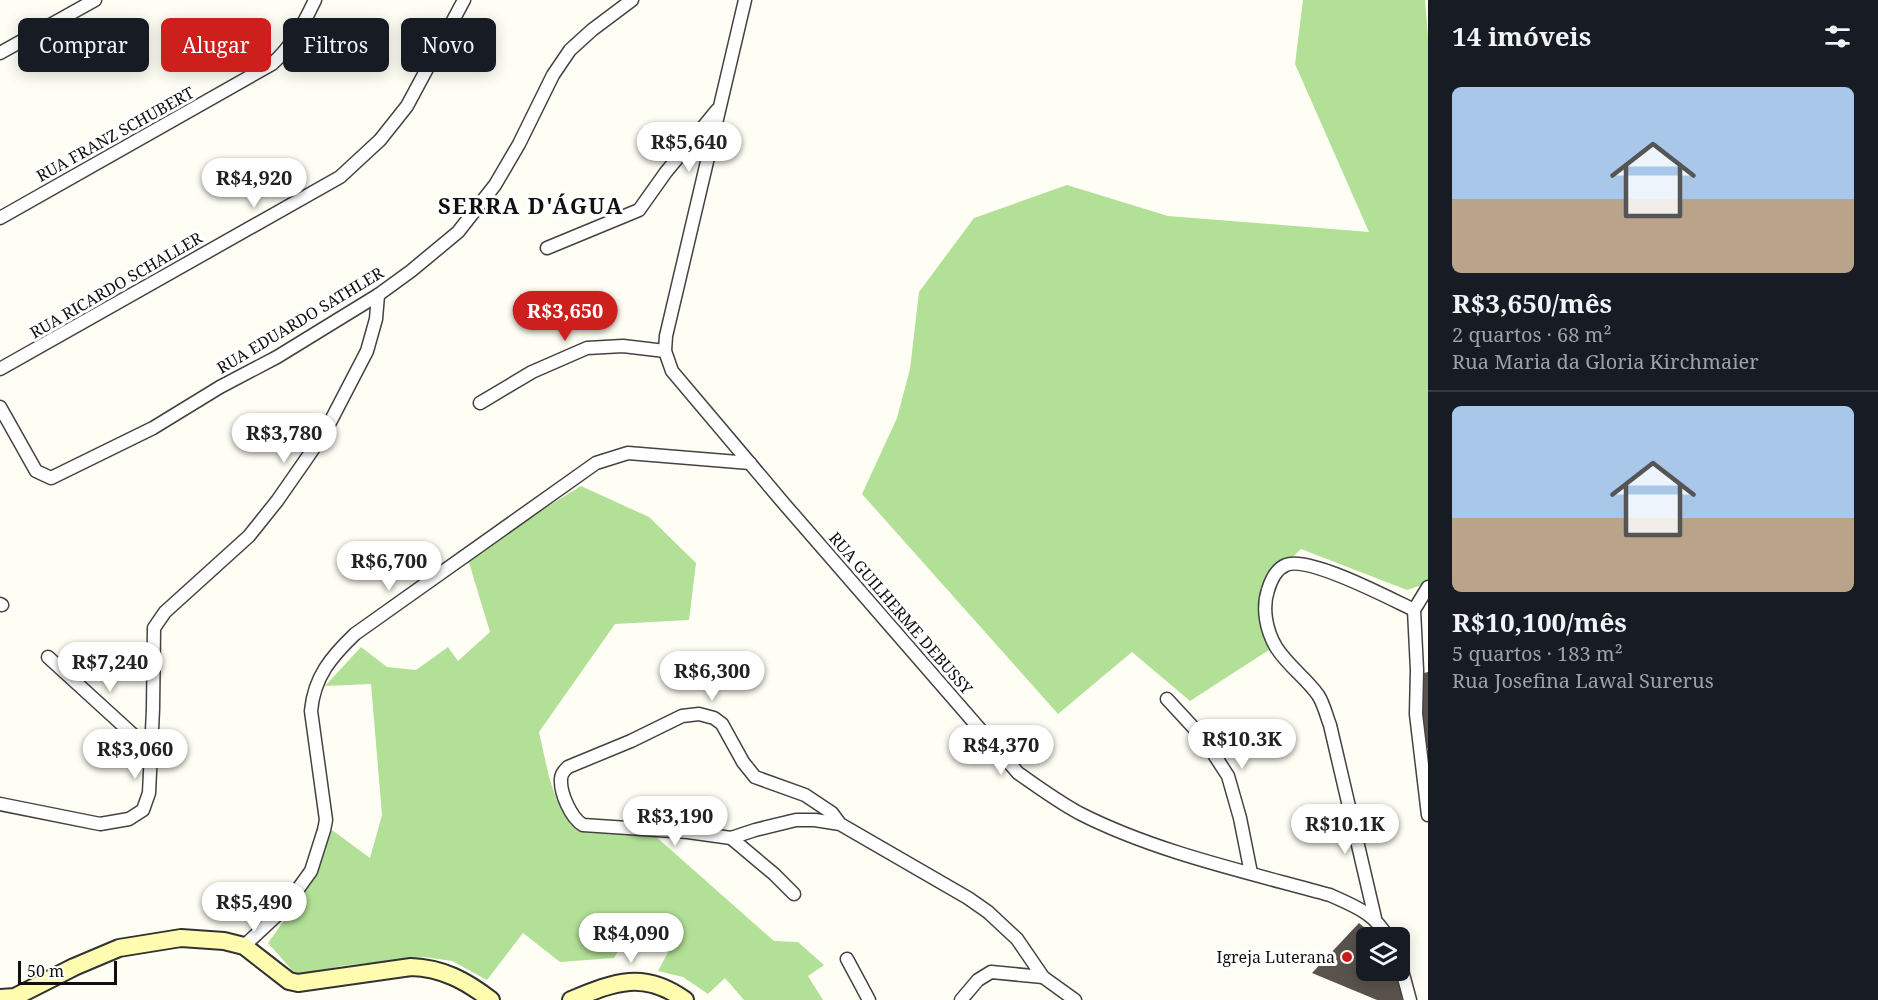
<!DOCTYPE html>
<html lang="pt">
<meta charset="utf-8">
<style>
:root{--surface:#171b24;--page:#20242c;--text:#f1f3f6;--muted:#9ea1a6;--line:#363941;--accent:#cd1f1c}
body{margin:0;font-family:"Noto Serif",serif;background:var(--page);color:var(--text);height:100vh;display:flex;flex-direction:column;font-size:22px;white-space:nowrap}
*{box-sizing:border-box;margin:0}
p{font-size:20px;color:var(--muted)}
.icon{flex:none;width:33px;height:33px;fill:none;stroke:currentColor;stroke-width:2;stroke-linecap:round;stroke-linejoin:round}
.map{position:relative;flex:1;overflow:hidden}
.drawer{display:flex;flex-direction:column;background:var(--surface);width:450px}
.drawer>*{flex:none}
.top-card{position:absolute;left:18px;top:18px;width:570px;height:54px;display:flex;gap:12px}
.fabs{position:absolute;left:1356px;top:927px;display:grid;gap:12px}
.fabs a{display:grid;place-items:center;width:54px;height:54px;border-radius:9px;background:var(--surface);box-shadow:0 3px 15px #0003;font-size:30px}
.scale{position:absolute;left:18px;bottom:15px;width:99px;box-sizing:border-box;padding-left:6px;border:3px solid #101010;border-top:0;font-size:16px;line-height:21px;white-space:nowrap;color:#101010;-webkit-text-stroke:4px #fff;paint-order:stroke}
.price{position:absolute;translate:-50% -51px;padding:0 14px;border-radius:21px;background:#fff;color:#222;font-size:20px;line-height:39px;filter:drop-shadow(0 2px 3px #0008)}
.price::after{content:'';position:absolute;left:50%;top:36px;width:18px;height:14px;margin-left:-9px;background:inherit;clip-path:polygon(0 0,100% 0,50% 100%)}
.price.selected{background:var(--accent);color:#fff}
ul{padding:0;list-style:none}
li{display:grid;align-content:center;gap:12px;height:318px;padding:0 24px}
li+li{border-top:2px solid var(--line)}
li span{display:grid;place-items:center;height:186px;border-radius:9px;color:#555}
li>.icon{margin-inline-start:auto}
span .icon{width:108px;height:108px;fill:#fffc;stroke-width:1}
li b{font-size:26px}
h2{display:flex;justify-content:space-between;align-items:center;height:72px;padding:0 24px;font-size:26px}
.pill{padding:0 21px;border-radius:9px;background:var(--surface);box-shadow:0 3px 15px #0003;font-size:21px;line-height:54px}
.pill.selected{background:var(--accent);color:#fff}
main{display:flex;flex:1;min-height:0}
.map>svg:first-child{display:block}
.forest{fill:#b3e097}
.building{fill:#5a524c}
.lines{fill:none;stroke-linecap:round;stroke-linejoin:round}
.street-casing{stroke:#434343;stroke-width:15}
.secondary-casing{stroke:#323232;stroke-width:20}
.street{stroke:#fff;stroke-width:12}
.secondary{stroke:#fffcaf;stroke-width:16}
.poi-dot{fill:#cd1f1c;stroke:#fff;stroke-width:2}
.labels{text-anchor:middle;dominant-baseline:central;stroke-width:6;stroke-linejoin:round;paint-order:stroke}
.street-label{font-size:16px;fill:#101010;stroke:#fff}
.poi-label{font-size:16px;fill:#101010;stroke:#fff;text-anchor:end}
.district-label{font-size:22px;font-weight:bold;letter-spacing:1.5px;fill:#101010;stroke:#fff}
</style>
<main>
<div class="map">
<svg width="1428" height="1000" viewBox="0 0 1428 1000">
<rect width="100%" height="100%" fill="#fffef4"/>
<g class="forest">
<polygon points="1303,0 1425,0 1428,36 1428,583 1407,590 1301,549 1271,578 1266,597 1275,646 1190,701 1132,652 1058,714 862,494 897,418 910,369 919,292 974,218 1067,185 1168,216 1369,232 1295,64"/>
<polygon points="581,486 649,517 696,563 689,620 615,624 539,732 549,777 557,801 577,829 653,834 774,941 798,942 824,965 808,976 823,1000 744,1000 725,978 708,994 683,977 658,971 676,937 639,917 614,958 560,962 523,933 487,980 452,961 424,957 341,966 298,977 268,943 313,880 332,830 370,858 382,815 371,684 325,686 361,647 387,667 416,670 448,647 458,661 490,632 467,556"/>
</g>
<g class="building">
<polygon points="1428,672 1428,748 1427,748 1421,713 1420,674"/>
<polygon points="1359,923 1377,938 1366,938 1366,970 1393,970 1401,986 1402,1000 1377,1000 1312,973"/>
</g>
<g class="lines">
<defs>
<g id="street">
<path d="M 745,0 L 666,336 L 665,351 L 672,371 L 786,506 L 1018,773 C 1038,787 1057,801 1079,813 C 1155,852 1247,872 1330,895 C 1354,906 1375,913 1388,938"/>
<polyline points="0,53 95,0"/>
<path d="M 0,218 L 272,64 C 293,45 303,25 315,0"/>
<polyline points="547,248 639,210 666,172 717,110"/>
<polyline points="0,369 340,177 380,140 407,106 464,0"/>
<polyline points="480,403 532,372 587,348 623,346 665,351"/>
<polyline points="0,407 36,471 51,478 153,428 220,387 277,357 378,295 411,271 458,232 495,185 519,144 553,75 570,50 592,30 632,0"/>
<polyline points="1428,587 1414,610 1417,670 1416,714 1428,815"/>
<polyline points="0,604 2,605"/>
<polyline points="48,657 151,751"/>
<polyline points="1167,699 1204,739 1228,776 1240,818 1251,873"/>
<polyline points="0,804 100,824 129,819 143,810 149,793 153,709 154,628 165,612 249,536 277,501 307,458 326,430 367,351 376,319 378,295"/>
<path d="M 840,824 L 832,813 L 805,795 L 755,777 L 743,762 L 722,724 L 714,718 L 699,714 L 682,716 L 631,741 L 568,767 C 565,770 561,773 561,779 C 560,793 571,818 583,825 L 688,832 L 731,838 L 755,830 L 796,820 L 815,820 L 840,824 L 968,898 L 988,912 L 1017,939 L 1043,977 L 1075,1000"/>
<polyline points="731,838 774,874 794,894"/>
<path d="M 1375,918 L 1330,725 C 1326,715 1324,704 1318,695 C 1306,678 1287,665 1276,647 C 1266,630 1262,608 1268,590 C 1271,580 1276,569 1286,565 C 1308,555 1391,599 1414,610"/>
<path d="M 244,946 L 276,916 L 298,889 L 311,871 L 324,830 L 326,820 L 311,711 C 314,677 331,657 355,634 L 596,463 L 628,453 L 750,463"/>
<polyline points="847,959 869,1000"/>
<polyline points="1400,963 1410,1000"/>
<polyline points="961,1000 978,980 991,972 1043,977"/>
</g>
<g id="secondary">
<path d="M 0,998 L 15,997 L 74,967 L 119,948 L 181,938 L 224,941 L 244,946 L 289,981 L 298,983 L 411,967 C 443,968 466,981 491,1000"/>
<path d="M 571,1000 C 615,982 643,970 685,1000"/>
</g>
</defs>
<use href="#street" class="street-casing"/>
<use href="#secondary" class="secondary-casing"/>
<use href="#street" class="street"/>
<use href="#secondary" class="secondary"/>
</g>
<circle class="poi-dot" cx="1347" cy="957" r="6"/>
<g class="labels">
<g class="street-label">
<text transform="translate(115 134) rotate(-29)">RUA FRANZ SCHUBERT</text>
<text transform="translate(116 285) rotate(-30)">RUA RICARDO SCHALLER</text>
<text transform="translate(300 320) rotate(-31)">RUA EDUARDO SATHLER</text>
<text transform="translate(901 613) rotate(49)">RUA GUILHERME DEBUSSY</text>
</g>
<g class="poi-label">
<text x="1335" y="957">Igreja Luterana</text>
</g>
<g class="district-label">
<text x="531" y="205">SERRA D'ÁGUA</text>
</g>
</g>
</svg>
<div class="fabs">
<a><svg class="icon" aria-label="layers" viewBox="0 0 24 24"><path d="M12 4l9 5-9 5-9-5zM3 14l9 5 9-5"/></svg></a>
</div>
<div class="scale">50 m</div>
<b class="price" style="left:689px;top:173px">R$5,640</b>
<b class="price" style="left:254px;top:209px">R$4,920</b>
<b class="price selected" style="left:565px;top:342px">R$3,650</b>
<b class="price" style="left:284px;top:464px">R$3,780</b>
<b class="price" style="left:389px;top:592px">R$6,700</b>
<b class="price" style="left:110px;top:693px">R$7,240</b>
<b class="price" style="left:712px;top:702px">R$6,300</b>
<b class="price" style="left:1242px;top:770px">R$10.3K</b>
<b class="price" style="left:1001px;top:776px">R$4,370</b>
<b class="price" style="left:135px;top:780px">R$3,060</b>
<b class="price" style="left:675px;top:847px">R$3,190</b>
<b class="price" style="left:1345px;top:855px">R$10.1K</b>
<b class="price" style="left:254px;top:933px">R$5,490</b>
<b class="price" style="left:631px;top:964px">R$4,090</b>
<div class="top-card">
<a class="pill">Comprar</a>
<a class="pill selected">Alugar</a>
<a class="pill">Filtros</a>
<a class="pill">Novo</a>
</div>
</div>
<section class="drawer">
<h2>14 imóveis<svg class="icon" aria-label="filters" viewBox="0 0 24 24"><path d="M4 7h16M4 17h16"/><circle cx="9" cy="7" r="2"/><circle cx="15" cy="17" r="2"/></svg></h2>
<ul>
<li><span style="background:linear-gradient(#a9c7e8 60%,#b9a48a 0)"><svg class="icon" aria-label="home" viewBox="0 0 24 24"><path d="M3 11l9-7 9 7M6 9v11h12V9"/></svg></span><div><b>R$3,650/mês</b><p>2 quartos · 68 m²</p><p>Rua Maria da Gloria Kirchmaier</p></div></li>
<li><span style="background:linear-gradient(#a9c7e8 60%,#b9a48a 0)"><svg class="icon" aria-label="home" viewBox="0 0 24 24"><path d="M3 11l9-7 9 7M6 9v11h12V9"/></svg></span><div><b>R$10,100/mês</b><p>5 quartos · 183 m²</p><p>Rua Josefina Lawal Surerus</p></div></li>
</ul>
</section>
</main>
